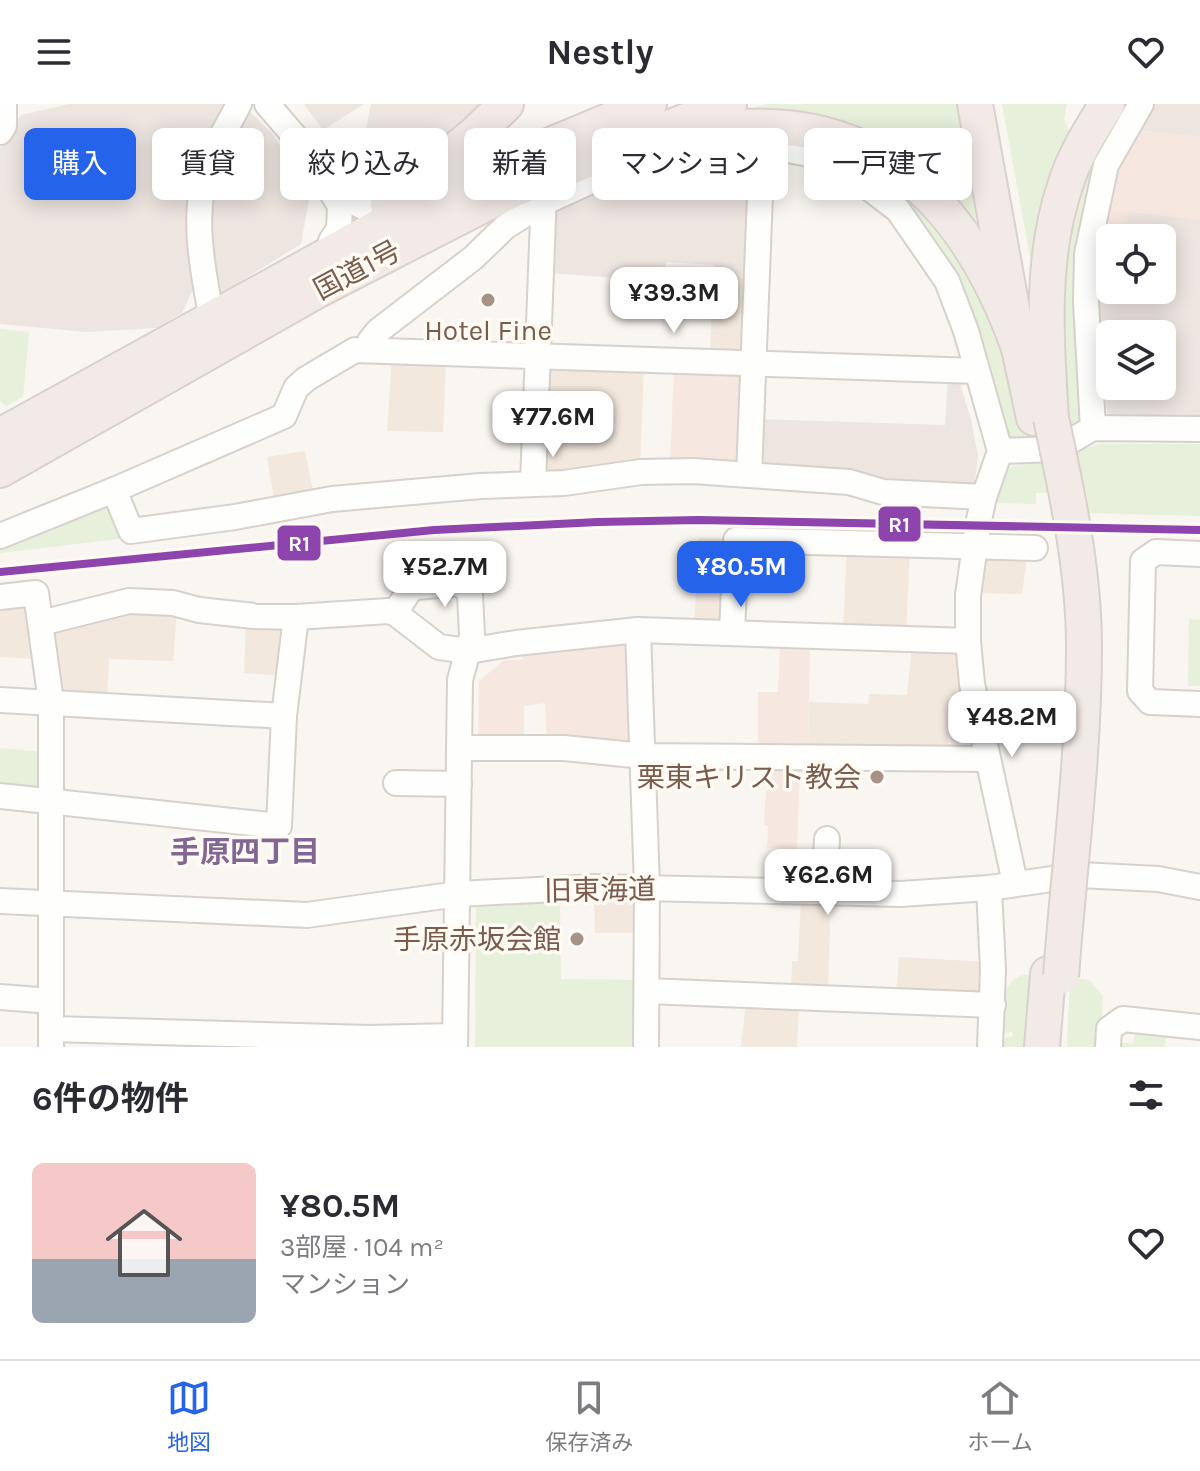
<!DOCTYPE html>
<html lang="ja">
<meta charset="utf-8">
<style>
:root{--surface:#fff;--page:#f2f2f3;--text:#2b2b33;--muted:#7c7c81;--line:#e1e1e2;--accent:#2563eb}
body{margin:0;font-family:Karla,"Noto Sans JP",sans-serif;background:var(--page);color:var(--text);height:100vh;display:flex;flex-direction:column;font-size:30px;white-space:nowrap}
*{box-sizing:border-box;margin:0}
p{font-size:26px;color:var(--muted)}
.icon{flex:none;width:44px;height:44px;fill:none;stroke:currentColor;stroke-width:2;stroke-linecap:round;stroke-linejoin:round}
.map{position:relative;height:943px;overflow:hidden}
.panel{display:flex;flex-direction:column;background:var(--surface);flex:1}
.panel>*{flex:none}
.top-card{position:absolute;left:24px;top:24px;width:1152px;height:72px;display:flex;gap:16px}
.fabs{position:absolute;left:1096px;top:120px;display:grid;gap:16px}
.fabs a{display:grid;place-items:center;width:80px;height:80px;border-radius:12px;background:var(--surface);box-shadow:0 4px 20px #0003;font-size:40px}
.price{position:absolute;translate:-50% -68px;padding:0 18px;border-radius:16px;background:#fff;color:#222;font-size:26px;line-height:52px;filter:drop-shadow(0 2px 4px #0008)}
.price::after{content:'';position:absolute;left:50%;top:48px;width:24px;height:18px;margin-left:-12px;background:inherit;clip-path:polygon(0 0,100% 0,50% 100%)}
.price.on{background:var(--accent);color:#fff}
ul{padding:0;list-style:none}
li{display:flex;align-items:center;gap:24px;height:200px;padding:0 32px}
li+li{border-top:2px solid var(--line)}
li span{display:grid;place-items:center;flex:none;width:224px;height:160px;border-radius:12px;color:#555}
li>.icon{margin-inline-start:auto}
span .icon{width:96px;height:96px;fill:#fffc;stroke-width:1}
li b{font-size:34px}
h2{display:flex;justify-content:space-between;align-items:center;height:96px;padding:0 32px;font-size:34px}
.tag{padding:0 28px;border-radius:12px;background:var(--surface);box-shadow:0 4px 20px #0003;font-size:28px;line-height:72px}
.tag.on{background:var(--accent);color:#fff}
header{display:flex;justify-content:space-between;align-items:center;height:104px;padding:0 32px;background:var(--surface);font-size:36px;font-weight:700}
.dock{display:flex;justify-content:space-around;align-items:center;height:112px;border-top:2px solid var(--line);background:var(--surface);font-size:22px;color:var(--muted)}
.dock a{display:grid;justify-items:center;gap:4px}
.dock .on{color:var(--accent)}
.map>svg:first-child{display:block}
.residential{fill:#f2e8de}
.commercial{fill:#f6e8e1}
.industrial{fill:#ede5e0;fill-rule:evenodd}
.green{fill:#e7f0db}
.lines{fill:none;stroke-linecap:round;stroke-linejoin:round}
.minor-casing{stroke:#d7d1cb;stroke-width:28}
.highway-casing{stroke:#dad1cc;stroke-width:38}
.minor{stroke:#fefefd;stroke-width:24}
.highway{stroke:#f2eae7;stroke-width:34}
.highway-bridge-casing{stroke:#dad1cc;stroke-width:38;stroke-linecap:butt}
.highway-bridge{stroke:#f2eae7;stroke-width:34}
.rail-1-casing{stroke:#fffaf3;stroke-width:14}
.rail-1{stroke:#8e44ad;stroke-width:8}
.poi-dot{fill:#a69286;stroke:#fffaf3;stroke-width:3}
.labels{text-anchor:middle;dominant-baseline:central;stroke-width:7;stroke-linejoin:round;paint-order:stroke}
.street-label{font-size:28px;fill:#7a5c4d;stroke:#fffaf3}
.poi-label{font-size:28px;fill:#7a5c4d;stroke:#fffaf3;text-anchor:end}
.neighbourhood-label{font-size:30px;font-weight:bold;fill:#846695;stroke:#fffaf3}
.line-badge{stroke:#fffaf3;stroke-width:3}
.badge-label{font-size:22px;text-anchor:middle;font-weight:bold;fill:#fff}
</style>
<header><svg class="icon" aria-label="menu" viewBox="0 0 24 24"><path d="M4 6h16M4 12h16M4 18h16"/></svg>Nestly<svg class="icon" aria-label="heart" viewBox="0 0 24 24"><path d="M12 20l-8-8c-3-5 5-10 8-4 3-6 11-1 8 4z"/></svg></header>
<div class="map">
<svg width="1200" height="943" viewBox="0 0 1200 943">
<rect width="100%" height="100%" fill="#f9f5f0"/>
<g class="residential">
<polygon points="714,161 748,174 747,244 741,249 710,247"/>
<polygon points="392,254 446,256 443,328 387,327"/>
<polygon points="551,259 644,263 640,361 579,369 542,368 545,265"/>
<polygon points="305,347 314,392 275,400 267,353"/>
<polygon points="699,434 730,435 726,518 694,522"/>
<polygon points="847,445 910,446 906,529 843,527"/>
<polygon points="1027,452 1022,490 977,489 981,453"/>
<polygon points="25,498 38,555 0,553 0,501"/>
<polygon points="132,504 177,507 173,557 109,555 107,595 62,592 54,524"/>
<polygon points="246,518 283,520 283,572 244,569"/>
<polygon points="912,543 957,544 967,592 949,592 948,649 808,647 809,598 868,600 869,590 907,591"/>
<polygon points="594,789 635,789 639,829 595,829"/>
<polygon points="801,795 831,797 828,888 791,886 792,857 798,857"/>
<polygon points="899,853 987,858 987,889 896,890"/>
<polygon points="746,899 799,901 797,943 741,943"/>
</g>
<g class="commercial">
<polygon points="1134,26 1200,33 1200,116 1129,107 1127,121 1101,119 1120,50"/>
<polygon points="674,265 740,268 746,274 737,363 670,360"/>
<polygon points="626,535 632,540 636,639 547,638 545,599 524,602 524,637 478,636 479,577 504,556 522,556 523,550 531,550 533,544"/>
<polygon points="780,539 810,540 808,647 758,646 758,588 778,588"/>
<polygon points="770,661 800,661 797,745 767,744 768,722 764,721 766,687 770,686"/>
</g>
<g class="industrial">
<polygon points="69,0 230,0 195,181 182,209 156,224 86,228 0,220 0,44 21,11"/>
<polygon points="304,0 364,0 323,26"/>
<polygon points="371,0 485,0 387,80 364,74 338,49 341,31 365,31"/>
<polygon points="1151,0 1200,0 1200,33 1135,26"/>
<polygon points="244,2 272,29 310,90 301,140 218,191 208,150 212,73"/>
<polygon points="747,47 753,52 748,174 713,161 667,158 650,199 616,199 616,174 549,169 551,104 649,62"/>
<path d="M 1128,107 L 1200,116 L 1200,314 L 1117,313 L 1107,308 L 1097,175 L 1101,119 L 1127,121 ZM 1110,134 L 1162,134 L 1162,186 L 1110,186 ZM 1110,230 L 1162,230 L 1162,282 L 1110,282 Z"/>
<polygon points="948,274 960,279 971,316 978,352 974,384 881,381 760,363 758,315 945,321"/>
</g>
<g class="green">
<polygon points="766,0 966,0 995,159 945,95 730,11"/>
<polygon points="1002,0 1067,0 1064,16 1074,35 1035,180"/>
<polygon points="795,38 865,62 913,93 982,185 1017,288 1027,337 1008,334 926,133"/>
<polygon points="1087,51 1096,70 1082,314 1072,327 1056,287 1052,179"/>
<polygon points="0,225 29,228 23,293 6,302 0,297"/>
<polygon points="1100,340 1200,340 1200,412 1089,409 1086,388 1036,389 1036,400 993,399 1001,373 1011,363 1069,350"/>
<polygon points="105,398 113,400 127,434 0,449 0,441"/>
<polygon points="1189,515 1200,516 1200,582 1188,582"/>
<polygon points="0,644 43,648 39,686 0,684"/>
<polygon points="560,792 561,875 639,876 638,943 475,943 476,798"/>
<path d="M 1023,871 L 1038,871 L 1031,943 L 1000,943 L 1001,935 L 1013,932 L 1012,928 L 1002,929 C 1003,908 999,879 1023,871 Z"/>
<polygon points="1070,873 1089,876 1103,892 1100,943 1067,943"/>
<polygon points="1136,923 1167,926 1165,943 1115,943 1115,938 1133,940"/>
</g>
<g class="lines">
<defs>
<g id="minor">
<polyline points="267,0 303,42 340,102 339,125 331,137"/>
<polyline points="0,28 4,22 4,0"/>
<path d="M 336,78 C 347,96 358,103 378,108"/>
<path d="M 210,205 C 201,158 191,102 210,56 C 218,37 230,18 239,0"/>
<polyline points="369,246 370,237 378,227 473,154 505,123 543,99 591,77 671,49 744,38 809,50 856,74 898,106 947,177 966,227 1000,347 984,393 978,420 968,491 968,537 972,580 1015,779"/>
<polyline points="1093,324 1086,198 1087,150 1106,61 1141,0"/>
<polyline points="1000,347 1057,345 1093,324 1200,325"/>
<polyline points="749,371 762,41"/>
<polyline points="533,380 544,87"/>
<polyline points="114,386 131,427 235,413 332,395 481,382 564,379 641,368 693,367 749,371 849,378 883,388 984,393"/>
<polyline points="0,432 114,386 284,312 296,284 306,275 355,246 977,267"/>
<polyline points="1200,450 1156,448 1143,457 1140,587 1150,598 1200,600"/>
<polyline points="0,493 36,489 51,598 51,943"/>
<polyline points="395,509 409,487 416,483 461,479 470,490 472,532 460,576 455,943"/>
<polyline points="296,513 388,507 395,509 439,543 468,547 516,539 638,526 968,537"/>
<polyline points="638,526 647,783 646,943"/>
<polyline points="732,529 736,436 1035,444"/>
<polyline points="0,596 284,612"/>
<polyline points="459,644 564,644 643,652 988,655"/>
<polyline points="396,679 459,680"/>
<polyline points="0,692 279,722 284,612 296,513 254,512 199,506 173,499 129,497 41,519"/>
<polyline points="989,784 993,866 990,943"/>
<polyline points="824,789 827,735"/>
<polyline points="0,797 307,811 458,790 595,783 901,790 989,784 1080,771 1158,775 1200,783"/>
<polyline points="647,887 993,901"/>
<polyline points="0,893 51,897"/>
<polyline points="51,925 369,934 455,932"/>
<polyline points="1108,943 1109,925 1123,915 1200,923"/>
</g>
<g id="highway">
<polyline points="975,0 1019,244 1034,314"/>
<path d="M 686,27 C 723,24 760,20 796,25 C 916,41 981,138 1019,244"/>
<polyline points="388,101 475,30 506,0"/>
<path d="M 1051,314 C 1046,237 1040,156 1065,82 C 1074,52 1091,26 1107,0"/>
<polyline points="0,332 415,103 536,47 649,0"/>
<polyline points="0,366 318,186 512,86 729,0"/>
<polyline points="1042,943 1048,870"/>
</g>
</defs>
<use href="#minor" class="minor-casing"/>
<use href="#highway" class="highway-casing"/>
<use href="#minor" class="minor"/>
<use href="#highway" class="highway"/>
<defs>
<path id="highway-bridge" d="M 1051,314 C 1067,389 1084,466 1084,543 C 1084,653 1069,763 1061,872"/>
</defs>
<use href="#highway-bridge" class="highway-bridge-casing"/>
<use href="#highway-bridge" class="highway-bridge"/>
<defs>
<polyline id="rail-1" points="0,468 434,426 598,418 698,416 1200,426"/>
</defs>
<use href="#rail-1" class="rail-1-casing"/>
<use href="#rail-1" class="rail-1"/>
</g>
<g class="poi-dot">
<circle cx="488" cy="196" r="8"/>
<circle cx="877" cy="673" r="8"/>
<circle cx="577" cy="835" r="8"/>
</g>
<g class="labels">
<g class="street-label">
<text transform="translate(357 166) rotate(-28)">国道1号</text>
<text transform="translate(600 786) rotate(-1)">旧東海道</text>
</g>
<g class="poi-label">
<text x="488" y="226" text-anchor="middle">Hotel Fine</text>
<text x="861" y="673">栗東キリスト教会</text>
<text x="561" y="835">手原赤坂会館</text>
</g>
<g class="neighbourhood-label">
<text x="245" y="748">手原四丁目</text>
</g>
</g>
<g class="line-badge">
<rect x="877" y="401" width="45" height="38" rx="8" fill="#8e44ad"/>
<rect x="276" y="420" width="46" height="38" rx="8" fill="#8e44ad"/>
</g>
<g class="badge-label">
<text x="899" y="428">R1</text>
<text x="299" y="447">R1</text>
</g>
</svg>
<div class="fabs">
<a><svg class="icon" aria-label="locate" viewBox="0 0 24 24"><circle cx="12" cy="12" r="6"/><path d="M12 2v4M12 18v4M2 12h4M18 12h4"/></svg></a>
<a><svg class="icon" aria-label="layers" viewBox="0 0 24 24"><path d="M12 4l9 5-9 5-9-5zM3 14l9 5 9-5"/></svg></a>
</div>
<b class="price" style="left:674px;top:231px">¥39.3M</b>
<b class="price" style="left:553px;top:355px">¥77.6M</b>
<b class="price" style="left:445px;top:505px">¥52.7M</b>
<b class="price on" style="left:741px;top:505px">¥80.5M</b>
<b class="price" style="left:1012px;top:655px">¥48.2M</b>
<b class="price" style="left:828px;top:813px">¥62.6M</b>
<div class="top-card">
<a class="tag on">購入</a>
<a class="tag">賃貸</a>
<a class="tag">絞り込み</a>
<a class="tag">新着</a>
<a class="tag">マンション</a>
<a class="tag">一戸建て</a>
</div>
</div>
<section class="panel">
<h2>6件の物件<svg class="icon" aria-label="filters" viewBox="0 0 24 24"><path d="M4 7h16M4 17h16"/><circle cx="9" cy="7" r="2"/><circle cx="15" cy="17" r="2"/></svg></h2>
<ul>
<li><span style="background:linear-gradient(#f6c9c9 60%,#9aa5b1 0)"><svg class="icon" aria-label="home" viewBox="0 0 24 24"><path d="M3 11l9-7 9 7M6 9v11h12V9"/></svg></span><div><b>¥80.5M</b><p>3部屋 · 104 m²</p><p>マンション</p></div><svg class="icon" aria-label="heart" viewBox="0 0 24 24"><path d="M12 20l-8-8c-3-5 5-10 8-4 3-6 11-1 8 4z"/></svg></li>
</ul>
</section>
<nav class="dock">
<a class="on"><svg class="icon" aria-label="map" viewBox="0 0 24 24"><path d="M3 6l6-2 6 2 6-2v14l-6 2-6-2-6 2zM9 4v14M15 6v14"/></svg>地図</a>
<a><svg class="icon" aria-label="saved" viewBox="0 0 24 24"><path d="M7 4h10v16l-5-4-5 4z"/></svg>保存済み</a>
<a><svg class="icon" aria-label="home" viewBox="0 0 24 24"><path d="M3 11l9-7 9 7M6 9v11h12V9"/></svg>ホーム</a>
</nav>
